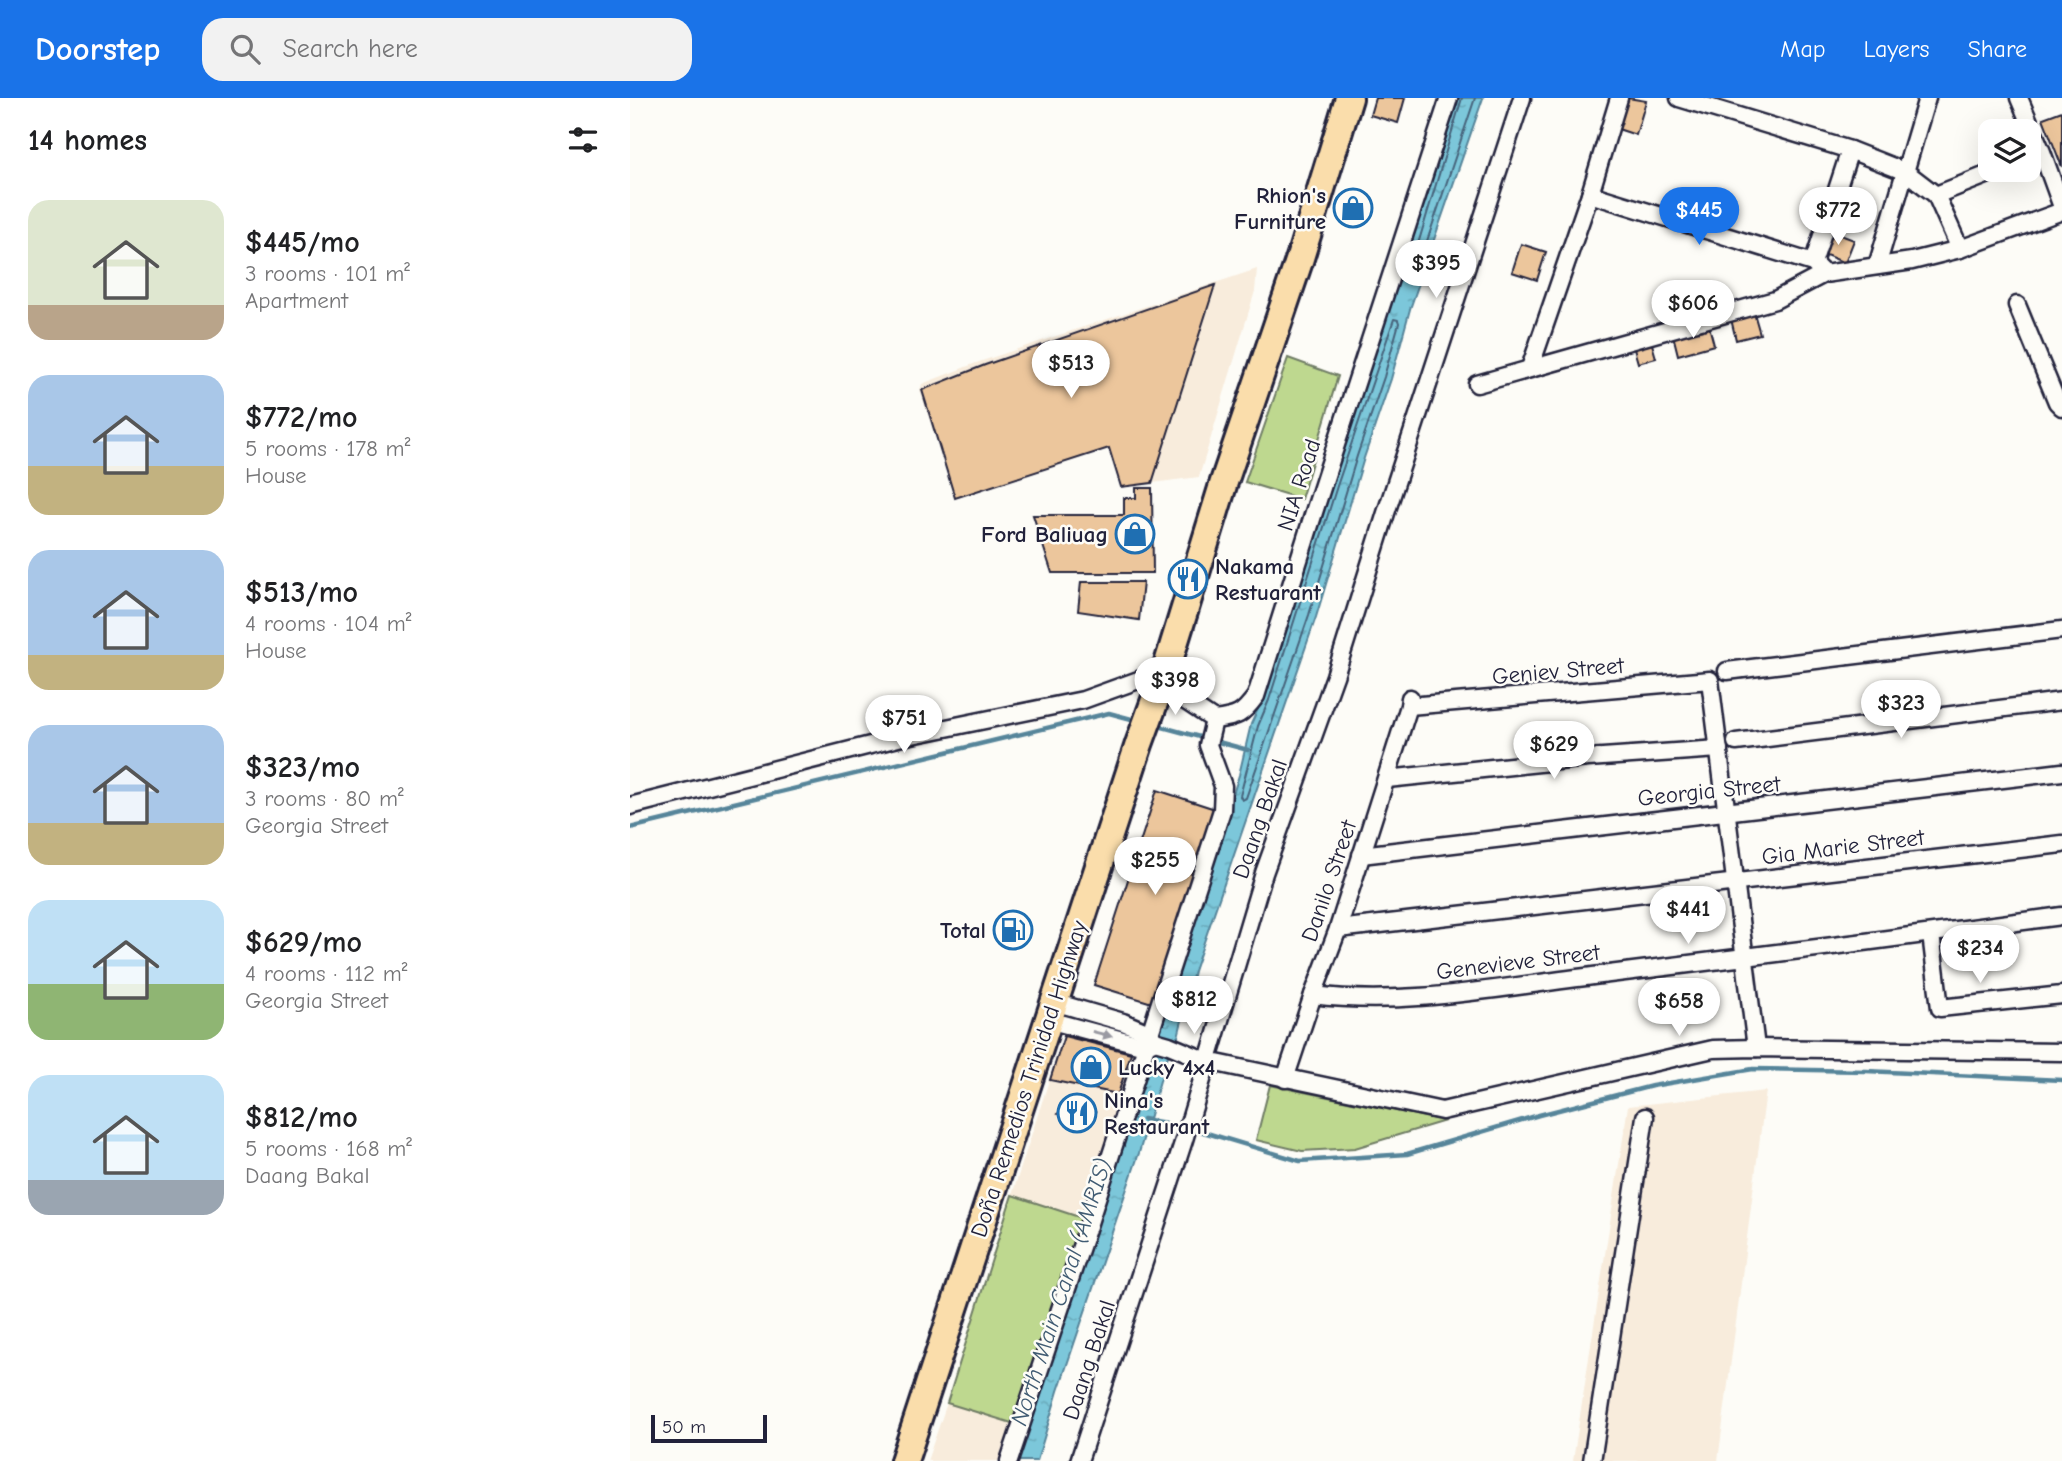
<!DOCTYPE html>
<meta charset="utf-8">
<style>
:root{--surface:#fff;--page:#f2f2f2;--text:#202124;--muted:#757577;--accent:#1a73e8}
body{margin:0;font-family:"Comic Neue",sans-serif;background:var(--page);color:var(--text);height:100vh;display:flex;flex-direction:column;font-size:26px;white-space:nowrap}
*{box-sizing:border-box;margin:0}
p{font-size:23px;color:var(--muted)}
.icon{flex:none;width:38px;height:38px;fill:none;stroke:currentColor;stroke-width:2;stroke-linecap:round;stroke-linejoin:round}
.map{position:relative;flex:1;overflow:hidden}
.side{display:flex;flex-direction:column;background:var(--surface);width:630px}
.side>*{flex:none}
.fabs{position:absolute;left:1348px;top:21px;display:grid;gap:14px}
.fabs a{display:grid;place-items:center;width:63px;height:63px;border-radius:14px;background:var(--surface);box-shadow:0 7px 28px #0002;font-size:35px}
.scale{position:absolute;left:21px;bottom:18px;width:116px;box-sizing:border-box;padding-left:7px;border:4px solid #22223b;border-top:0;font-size:19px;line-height:24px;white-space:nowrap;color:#22223b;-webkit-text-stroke:5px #fdfcf7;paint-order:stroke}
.price{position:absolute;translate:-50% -60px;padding:0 16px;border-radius:24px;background:#fff;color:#222;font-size:23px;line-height:46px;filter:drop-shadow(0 2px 4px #0008)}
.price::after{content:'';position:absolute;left:50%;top:42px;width:21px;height:16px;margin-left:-10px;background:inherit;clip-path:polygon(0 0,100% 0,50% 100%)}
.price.on{background:var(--accent);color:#fff}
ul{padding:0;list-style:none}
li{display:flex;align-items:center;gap:21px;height:175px;padding:0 28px}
li span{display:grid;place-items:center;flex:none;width:196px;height:140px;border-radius:21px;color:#555}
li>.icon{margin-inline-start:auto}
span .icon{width:84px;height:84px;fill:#fffc;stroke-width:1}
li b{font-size:30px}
h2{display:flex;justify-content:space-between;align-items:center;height:84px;padding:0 28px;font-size:30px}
header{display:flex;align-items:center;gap:42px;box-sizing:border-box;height:98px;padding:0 35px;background:var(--accent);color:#fff}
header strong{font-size:33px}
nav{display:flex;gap:38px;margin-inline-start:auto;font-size:24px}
.search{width:490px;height:63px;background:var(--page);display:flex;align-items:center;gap:18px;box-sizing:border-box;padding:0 24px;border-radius:21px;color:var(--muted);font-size:26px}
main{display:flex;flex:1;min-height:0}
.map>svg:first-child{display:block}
.built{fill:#f8ecdc}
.green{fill:#bed88f;stroke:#707d65;stroke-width:2}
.water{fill:url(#water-ripples);stroke:#57859a;stroke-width:2}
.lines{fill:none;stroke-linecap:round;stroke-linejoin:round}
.shore{stroke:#46647b;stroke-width:2}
.stream{stroke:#57859a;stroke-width:4.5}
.building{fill:#ecc69c;stroke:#22223b;stroke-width:2}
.minor-casing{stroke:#22223b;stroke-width:21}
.trunk-casing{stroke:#22223b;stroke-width:32}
.minor{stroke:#fdfcf7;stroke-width:16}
.trunk{stroke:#faddab;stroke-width:26}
.oneway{fill:#9a9aa2}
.labels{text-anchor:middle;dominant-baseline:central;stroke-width:5;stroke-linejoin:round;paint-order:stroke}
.poi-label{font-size:23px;font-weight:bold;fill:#22223b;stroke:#fdfcf7;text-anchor:end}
.street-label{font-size:23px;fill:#22223b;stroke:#fdfcf7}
.water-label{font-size:24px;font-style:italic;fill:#415c73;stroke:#fdfcf7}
</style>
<header>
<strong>Doorstep</strong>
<div class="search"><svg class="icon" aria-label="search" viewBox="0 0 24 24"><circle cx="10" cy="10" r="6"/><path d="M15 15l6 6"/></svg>Search here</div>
<nav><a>Map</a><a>Layers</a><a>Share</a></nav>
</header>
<main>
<section class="side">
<h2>14 homes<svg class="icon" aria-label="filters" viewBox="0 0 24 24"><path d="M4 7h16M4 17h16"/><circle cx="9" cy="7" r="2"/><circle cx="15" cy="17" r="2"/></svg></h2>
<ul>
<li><span style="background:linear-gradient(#dfe7d0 75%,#b9a48a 0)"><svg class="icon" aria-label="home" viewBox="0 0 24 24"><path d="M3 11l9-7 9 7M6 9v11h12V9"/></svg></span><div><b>$445/mo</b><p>3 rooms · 101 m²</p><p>Apartment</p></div></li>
<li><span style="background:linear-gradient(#a9c7e8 65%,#c2b280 0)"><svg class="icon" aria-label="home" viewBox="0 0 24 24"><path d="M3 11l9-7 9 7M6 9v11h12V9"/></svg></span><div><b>$772/mo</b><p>5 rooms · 178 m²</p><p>House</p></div></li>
<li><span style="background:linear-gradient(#a9c7e8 75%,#c2b280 0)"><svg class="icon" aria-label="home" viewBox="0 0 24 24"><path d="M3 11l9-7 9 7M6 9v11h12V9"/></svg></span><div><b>$513/mo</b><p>4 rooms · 104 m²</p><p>House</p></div></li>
<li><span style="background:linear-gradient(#a9c7e8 70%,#c2b280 0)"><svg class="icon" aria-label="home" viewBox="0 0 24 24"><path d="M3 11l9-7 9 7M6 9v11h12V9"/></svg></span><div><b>$323/mo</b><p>3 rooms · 80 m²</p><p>Georgia Street</p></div></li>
<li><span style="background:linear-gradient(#bfe0f5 60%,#8fb573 0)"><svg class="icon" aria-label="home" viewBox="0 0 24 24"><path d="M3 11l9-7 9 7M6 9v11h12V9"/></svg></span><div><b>$629/mo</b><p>4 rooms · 112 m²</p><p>Georgia Street</p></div></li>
<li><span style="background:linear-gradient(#bfe0f5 75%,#9aa5b1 0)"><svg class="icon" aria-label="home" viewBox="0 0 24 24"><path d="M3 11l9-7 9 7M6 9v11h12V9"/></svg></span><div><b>$812/mo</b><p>5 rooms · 168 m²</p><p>Daang Bakal</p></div></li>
</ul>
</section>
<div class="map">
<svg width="1432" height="1363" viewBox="0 0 1432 1363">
<defs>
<pattern id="water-ripples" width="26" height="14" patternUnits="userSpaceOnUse" patternTransform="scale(1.75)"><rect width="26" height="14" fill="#7bc7da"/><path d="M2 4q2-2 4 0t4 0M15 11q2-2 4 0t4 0" fill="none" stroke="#6aabbc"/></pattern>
</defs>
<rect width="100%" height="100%" fill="#fdfcf7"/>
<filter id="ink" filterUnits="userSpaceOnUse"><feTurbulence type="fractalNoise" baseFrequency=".0143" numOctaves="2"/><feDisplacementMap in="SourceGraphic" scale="14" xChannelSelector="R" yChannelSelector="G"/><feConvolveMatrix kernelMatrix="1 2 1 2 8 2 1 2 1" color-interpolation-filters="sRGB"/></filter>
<g filter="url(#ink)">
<g class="built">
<polygon points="627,171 625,193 569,379 491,389 478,350 325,400 290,292 292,286 346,265"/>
<polygon points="435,933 506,955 452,1120 382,1097"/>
<polygon points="1136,993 1088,1363 943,1363 998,1008"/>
<polygon points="317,1305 385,1326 372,1363 297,1363"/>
</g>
<g class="green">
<polygon points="658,260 708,278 671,401 615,384"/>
<polygon points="640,987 815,1023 725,1050 672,1053 626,1042"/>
<polygon points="382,1097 452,1120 385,1326 317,1305"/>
</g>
<path class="water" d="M 826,0 L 853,0 L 780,211 L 761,281 L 734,360 L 686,519 L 564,873 L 548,939 L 536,962 L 509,1055 L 428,1293 L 407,1363 L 386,1363 L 536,911 L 609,677 L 621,626 L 633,600 C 696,400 764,201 826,0 Z"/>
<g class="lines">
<g class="shore">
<polyline points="832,0 785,156 787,160 792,158 845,0"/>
<polygon points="764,221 768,222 769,225 754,279 727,358 679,517 616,700 612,702 610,698 628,628 639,602 707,388"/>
</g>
<g class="stream">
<polyline points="525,627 618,652"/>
<polyline points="0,730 479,615 509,623"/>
<polyline points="513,1021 536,1025"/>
<polyline points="560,1030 670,1063 777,1056 909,1017 1022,988 1123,971 1236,973 1432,982"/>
</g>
</g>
<g class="building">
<polygon points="745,0 775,0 768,25 740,17"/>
<polygon points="998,0 1016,3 1006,37 988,31"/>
<polygon points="1432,13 1432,69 1413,20"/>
<polygon points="712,100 730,102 727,114 708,107"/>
<polygon points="1200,133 1224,142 1215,165 1191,155"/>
<polygon points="891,146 916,154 907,182 882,174"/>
<polygon points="585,187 522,385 491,389 479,350 325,400 292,292 355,267"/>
<polygon points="1124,215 1130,236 1106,242 1101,221"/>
<polygon points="1079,228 1084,247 1048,257 1043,237"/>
<polygon points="1022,246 1026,260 1008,265 1004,251"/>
<polygon points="506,390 522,390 523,475 422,475 403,417 494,417 494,400 506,400"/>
<polygon points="451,484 513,484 509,522 448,513"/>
<polygon points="527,692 585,711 522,905 464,887"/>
<polygon points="434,938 501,955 488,996 420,982"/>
<polygon points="435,1005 465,1014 460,1025 428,1016"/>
</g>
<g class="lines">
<defs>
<g id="minor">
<polyline points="1049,0 1220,52 1276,74 1306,97 1330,151"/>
<polyline points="1389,0 1412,54 1432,109"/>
<polyline points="960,96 1183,165 1194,176"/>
<polyline points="1306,97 1369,72"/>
<polyline points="1183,165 1220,52"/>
<polyline points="1247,168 1297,0"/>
<polyline points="1387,207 1427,304 1432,309"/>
<polyline points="900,270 960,96 989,0"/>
<polyline points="847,286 1145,202 1194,176 1282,163 1330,151 1432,113"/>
<polyline points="1097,573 1432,532"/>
<polyline points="530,586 584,622"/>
<polyline points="779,608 1080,582 1126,950"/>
<path d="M 584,622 C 608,619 612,617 626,598 L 685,411 L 819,0"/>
<polyline points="1106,644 1432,603"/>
<polyline points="757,681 958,660 1089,651"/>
<polyline points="0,708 272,639 453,602 536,572"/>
<polyline points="731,757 1432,674"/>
<polyline points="708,831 1432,746"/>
<polyline points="1301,836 1310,910 1432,897"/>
<path d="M 683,897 C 776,909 870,889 963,878 C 1119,859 1276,839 1432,818"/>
<polyline points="424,904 493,924 519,935 525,943 539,947 577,963 812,1013 1083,951 1126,950 1432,954"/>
<polyline points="418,922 515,948 523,944"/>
<polyline points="655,981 683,897 708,831 779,608 780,600"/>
<polyline points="379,1363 459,1125 592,712 593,688 578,647 584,622"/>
<polyline points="449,1363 554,1042 634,775 705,578 756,415 892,0"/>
<polyline points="962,1363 1015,1019"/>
</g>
<polyline id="trunk" points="274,1363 509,646 536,572 593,387 670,160 719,0"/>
</defs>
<use href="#minor" class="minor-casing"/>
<use href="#trunk" class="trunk-casing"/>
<use href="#minor" class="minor"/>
<use href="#trunk" class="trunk"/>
</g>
<defs><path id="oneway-solid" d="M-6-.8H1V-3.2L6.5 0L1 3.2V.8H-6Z" transform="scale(1.75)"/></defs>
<use class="oneway" href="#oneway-solid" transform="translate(472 936) rotate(15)"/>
</g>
<defs>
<symbol id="shop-ring" viewBox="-11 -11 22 22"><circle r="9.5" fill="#fdfcf7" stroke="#1f6fb2" stroke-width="1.5"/><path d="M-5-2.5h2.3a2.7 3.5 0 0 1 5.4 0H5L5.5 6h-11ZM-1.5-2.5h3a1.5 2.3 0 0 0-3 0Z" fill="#1f6fb2"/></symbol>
<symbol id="restaurant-ring" viewBox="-11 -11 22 22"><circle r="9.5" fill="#fdfcf7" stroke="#1f6fb2" stroke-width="1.5"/><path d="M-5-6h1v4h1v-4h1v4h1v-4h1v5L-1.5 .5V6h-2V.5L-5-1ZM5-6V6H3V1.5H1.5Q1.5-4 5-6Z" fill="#1f6fb2"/></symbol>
<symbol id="fuel-ring" viewBox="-11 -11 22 22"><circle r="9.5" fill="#fdfcf7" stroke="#1f6fb2" stroke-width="1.5"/><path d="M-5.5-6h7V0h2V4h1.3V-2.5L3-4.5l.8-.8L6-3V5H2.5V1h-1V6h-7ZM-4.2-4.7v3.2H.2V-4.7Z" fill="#1f6fb2"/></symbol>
</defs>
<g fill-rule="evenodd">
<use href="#shop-ring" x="701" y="88" width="44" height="44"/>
<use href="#shop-ring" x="483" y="414" width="44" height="44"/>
<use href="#restaurant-ring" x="536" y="459" width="44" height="44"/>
<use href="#fuel-ring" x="361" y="810" width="44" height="44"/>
<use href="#shop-ring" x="439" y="947" width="44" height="44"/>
<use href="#restaurant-ring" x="425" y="993" width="44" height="44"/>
</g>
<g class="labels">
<g class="poi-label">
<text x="696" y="97">Rhion's<tspan x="696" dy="26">Furniture</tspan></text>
<text x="478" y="436">Ford Baliuag</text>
<text x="585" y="468" text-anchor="start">Nakama<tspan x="585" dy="26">Restuarant</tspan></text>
<text x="356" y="832">Total</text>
<text x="488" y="969" text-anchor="start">Lucky 4x4</text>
<text x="474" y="1002" text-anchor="start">Nina's<tspan x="474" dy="26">Restaurant</tspan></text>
</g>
<g class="street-label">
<text transform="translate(669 387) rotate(-72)">NIA Road</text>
<text transform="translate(928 573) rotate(-5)">Geniev Street</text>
<text transform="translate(1079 693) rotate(-6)">Georgia Street</text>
<text transform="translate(630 721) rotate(-71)">Daang Bakal</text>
<text transform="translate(1213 749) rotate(-7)">Gia Marie Street</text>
<text transform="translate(699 783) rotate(-71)">Danilo Street</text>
<text transform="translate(888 864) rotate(-7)">Genevieve Street</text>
<text transform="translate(399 981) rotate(-72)">Doña Remedios Trinidad Highway</text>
<text transform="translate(459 1262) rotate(-72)">Daang Bakal</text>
</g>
<g class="water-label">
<text transform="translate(431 1194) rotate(-72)">North Main Canal (AMRIS)</text>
</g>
</g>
</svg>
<div class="fabs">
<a><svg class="icon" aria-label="layers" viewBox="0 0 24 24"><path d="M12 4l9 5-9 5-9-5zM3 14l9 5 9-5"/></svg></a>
</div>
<div class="scale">50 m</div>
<b class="price on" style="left:1069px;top:149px">$445</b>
<b class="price" style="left:1208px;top:149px">$772</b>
<b class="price" style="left:806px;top:202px">$395</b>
<b class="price" style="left:1063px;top:242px">$606</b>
<b class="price" style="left:441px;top:302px">$513</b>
<b class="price" style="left:545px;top:619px">$398</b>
<b class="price" style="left:1271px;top:642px">$323</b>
<b class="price" style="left:274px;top:657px">$751</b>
<b class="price" style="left:924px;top:683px">$629</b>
<b class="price" style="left:525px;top:799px">$255</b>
<b class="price" style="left:1058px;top:848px">$441</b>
<b class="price" style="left:1350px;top:887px">$234</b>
<b class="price" style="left:564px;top:938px">$812</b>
<b class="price" style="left:1049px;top:940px">$658</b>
</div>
</main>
